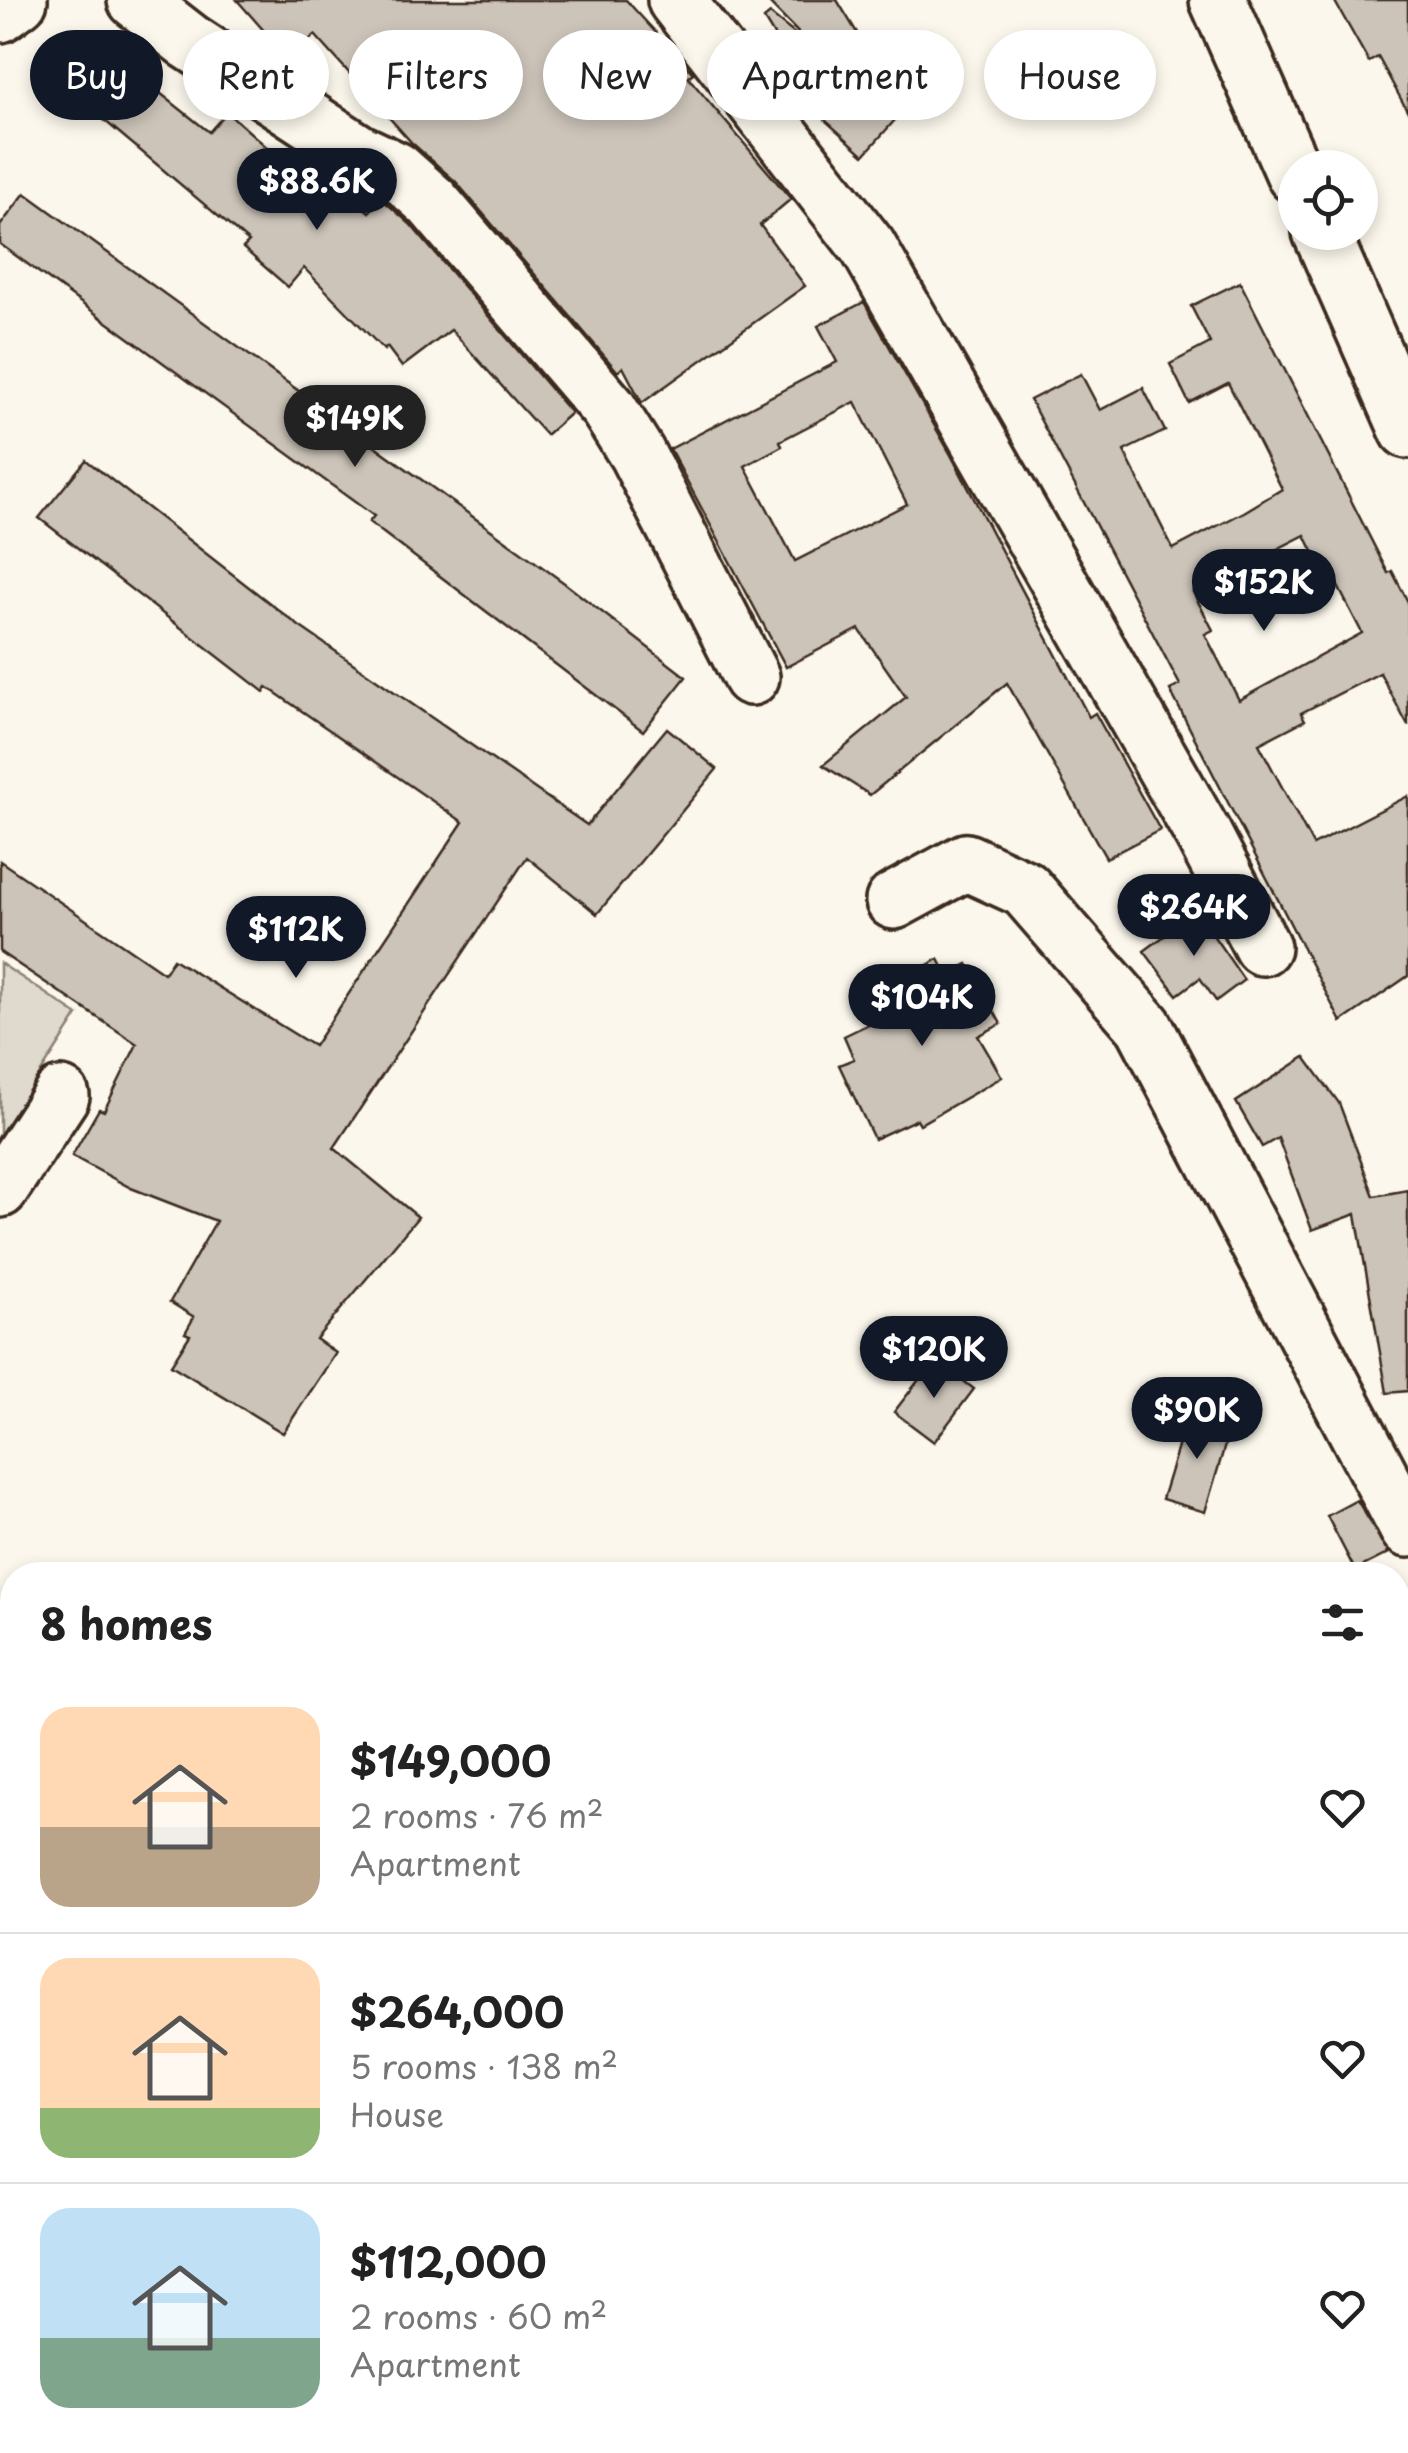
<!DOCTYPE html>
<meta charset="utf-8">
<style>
:root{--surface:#fff;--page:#f6f6f6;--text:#222;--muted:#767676;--line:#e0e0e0;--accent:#111827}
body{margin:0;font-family:"Playpen Sans",sans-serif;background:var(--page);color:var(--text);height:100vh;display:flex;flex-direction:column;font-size:38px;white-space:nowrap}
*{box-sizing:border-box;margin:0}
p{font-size:32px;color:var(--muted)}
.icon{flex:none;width:55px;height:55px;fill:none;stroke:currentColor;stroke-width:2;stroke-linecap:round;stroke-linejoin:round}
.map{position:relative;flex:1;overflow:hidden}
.sheet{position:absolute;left:0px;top:1562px;width:1410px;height:892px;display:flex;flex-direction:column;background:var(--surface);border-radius:40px 40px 0 0;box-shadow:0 5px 15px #0003}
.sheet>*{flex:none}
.banner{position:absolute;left:30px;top:30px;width:1350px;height:90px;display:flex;gap:20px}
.tools{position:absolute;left:1278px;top:150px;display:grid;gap:20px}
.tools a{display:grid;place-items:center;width:100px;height:100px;border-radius:50%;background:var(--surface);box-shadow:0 5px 15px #0003;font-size:50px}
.price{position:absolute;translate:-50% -85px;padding:0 22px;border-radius:35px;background:var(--accent);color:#fff;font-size:32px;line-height:65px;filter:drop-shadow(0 2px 5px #0008)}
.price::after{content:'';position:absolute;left:50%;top:60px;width:30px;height:22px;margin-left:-15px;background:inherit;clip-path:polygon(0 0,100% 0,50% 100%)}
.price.selected{background:#222;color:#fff}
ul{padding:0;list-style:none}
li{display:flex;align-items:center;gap:30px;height:250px;padding:0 40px}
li+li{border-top:2px solid var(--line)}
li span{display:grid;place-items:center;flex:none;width:280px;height:200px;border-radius:30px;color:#555}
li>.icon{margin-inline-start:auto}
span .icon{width:120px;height:120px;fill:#fffc;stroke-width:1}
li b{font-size:42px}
h2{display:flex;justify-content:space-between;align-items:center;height:120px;padding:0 40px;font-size:42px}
.tag{padding:0 35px;border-radius:45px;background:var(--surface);box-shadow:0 5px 15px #0003;font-size:35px;line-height:90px}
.tag.selected{background:var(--accent);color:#fff}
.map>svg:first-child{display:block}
.green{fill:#dfd9ce;stroke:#8d8276;stroke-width:2.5}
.building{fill:#ccc4b9;stroke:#3b2a1e;stroke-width:2.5;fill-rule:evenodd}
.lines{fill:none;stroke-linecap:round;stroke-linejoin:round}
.minor-casing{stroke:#3b2a1e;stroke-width:62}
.major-casing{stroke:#3b2a1e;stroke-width:62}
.minor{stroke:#fbf7ec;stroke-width:55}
.major{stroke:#fbf7ec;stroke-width:55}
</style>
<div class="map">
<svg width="1408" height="2453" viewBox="0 0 1408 2453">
<rect width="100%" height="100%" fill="#fbf7ec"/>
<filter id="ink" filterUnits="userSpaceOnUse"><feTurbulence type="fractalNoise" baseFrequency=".01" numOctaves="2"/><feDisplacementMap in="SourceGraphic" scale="20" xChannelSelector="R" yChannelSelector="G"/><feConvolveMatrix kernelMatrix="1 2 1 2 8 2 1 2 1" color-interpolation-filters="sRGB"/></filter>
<g filter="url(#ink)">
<polygon class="green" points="0,963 78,1015 0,1136"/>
<g class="building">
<polygon points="237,0 626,0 693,73 688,77 791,199 760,225 805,286 642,403 623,367 618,372 456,182 412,143 315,35 288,58"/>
<polygon points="766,0 837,0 881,72 856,87 895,120 864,155 826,121 764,19 770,14 816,51"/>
<polygon points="1334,0 1408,0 1408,112 1378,57 1369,62"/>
<polygon points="1061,36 1101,85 1070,110 1031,62"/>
<polygon points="106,50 209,132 227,112 303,179 315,166 369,212 382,199 410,224 571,413 546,435 451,330 402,367 387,347 384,350 304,268 288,287 243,248 249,242 72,93"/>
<polygon points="25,193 563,582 686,677 643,731 369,522 374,516 0,244 0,226"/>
<path d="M 1240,282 L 1388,573 L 1392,571 L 1408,602 L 1408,726 L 1380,673 L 1301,713 L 1305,720 L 1259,744 L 1313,845 L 1408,796 L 1408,976 L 1341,1022 L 1170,690 L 1180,685 L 1030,400 L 1081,374 L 1100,410 L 1143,388 L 1165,431 L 1124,451 L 1173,549 L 1244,512 L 1282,489 L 1228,383 L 1189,403 L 1170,364 L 1210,343 L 1191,306 ZM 1305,535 L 1322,570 L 1328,567 L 1362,633 L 1239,700 L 1205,634 L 1213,630 L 1193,592 Z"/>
<path d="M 864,302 L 951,455 L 1089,717 L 1095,713 L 1160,830 L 1106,858 L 1007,683 L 870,795 L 823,765 L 906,697 L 859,629 L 786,667 L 670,449 L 837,362 L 818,326 ZM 855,402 L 907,504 L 795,561 L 745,466 L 782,446 L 780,441 Z"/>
<polygon points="86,460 299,626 587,825 667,728 717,769 597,914 527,857 334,1148 418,1217 316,1339 336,1353 283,1433 171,1365 190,1335 185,1333 194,1317 170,1302 216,1221 131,1188 72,1156 99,1109 104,1111 137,1044 0,952 0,861 164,973 173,959 314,1046 463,822 267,687 264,692 39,518"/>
<polygon points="1197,912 1244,980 1216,1001 1200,978 1177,995 1144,951"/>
<polygon points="939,959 947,975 968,964 1001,1024 978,1036 1002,1077 920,1124 917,1119 874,1139 839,1065 854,1059 844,1036 879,1019 874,1010 897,998 890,985"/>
<polygon points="1305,1057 1339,1103 1374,1196 1408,1190 1408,1391 1387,1393 1356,1214 1312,1230 1278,1138 1262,1147 1236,1102"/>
<polygon points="935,1359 974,1389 934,1442 894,1412"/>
<polygon points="1189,1411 1231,1425 1205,1512 1162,1499"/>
<polygon points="1357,1500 1389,1553 1355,1570 1327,1516"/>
</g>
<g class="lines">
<defs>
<g id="minor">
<polyline points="136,0 190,42 358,152 396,170 432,202 608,408 637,454 751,677"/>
<polyline points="676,0 868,247 1203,834 1262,947"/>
<polyline points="1218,0 1295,175"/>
<polyline points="0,14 19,0"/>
<polyline points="1321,232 1408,430"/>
<polyline points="894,901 966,862 1025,889 1144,1026 1408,1529"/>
<polyline points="0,1189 61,1096"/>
<polyline points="1398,2341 1408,2362"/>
<polyline points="1398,2414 1408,2407"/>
<polyline points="915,2442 928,2453"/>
<polyline points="1344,2453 1358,2442"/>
</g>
<g id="major">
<polyline points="0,2219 12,2233"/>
<polyline points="236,2442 249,2453"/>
</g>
</defs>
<use href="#minor" class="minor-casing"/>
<use href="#major" class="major-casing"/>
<use href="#minor" class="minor"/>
<use href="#major" class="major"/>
</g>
</g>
</svg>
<div class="tools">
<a><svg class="icon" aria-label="locate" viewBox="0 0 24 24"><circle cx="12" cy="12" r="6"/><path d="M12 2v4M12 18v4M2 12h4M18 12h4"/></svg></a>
</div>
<b class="price" style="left:317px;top:233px">$88.6K</b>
<b class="price selected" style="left:355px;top:470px">$149K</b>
<b class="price" style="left:1264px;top:634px">$152K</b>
<b class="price" style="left:1194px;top:959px">$264K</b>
<b class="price" style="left:296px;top:981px">$112K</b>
<b class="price" style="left:922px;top:1049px">$104K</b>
<b class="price" style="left:934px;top:1401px">$120K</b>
<b class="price" style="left:1197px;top:1462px">$90K</b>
<div class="banner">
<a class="tag selected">Buy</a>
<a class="tag">Rent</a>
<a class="tag">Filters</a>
<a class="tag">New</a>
<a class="tag">Apartment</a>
<a class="tag">House</a>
</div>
<section class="sheet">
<h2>8 homes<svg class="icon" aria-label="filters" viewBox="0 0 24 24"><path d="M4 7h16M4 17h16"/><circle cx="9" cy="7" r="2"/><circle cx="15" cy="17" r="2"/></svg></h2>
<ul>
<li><span style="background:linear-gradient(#ffd9b3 60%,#b9a48a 0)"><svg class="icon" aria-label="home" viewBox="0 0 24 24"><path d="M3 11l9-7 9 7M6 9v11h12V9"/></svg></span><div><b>$149,000</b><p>2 rooms · 76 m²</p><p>Apartment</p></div><svg class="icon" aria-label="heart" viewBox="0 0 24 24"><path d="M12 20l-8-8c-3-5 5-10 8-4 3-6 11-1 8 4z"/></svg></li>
<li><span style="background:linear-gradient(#ffd9b3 75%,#8fb573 0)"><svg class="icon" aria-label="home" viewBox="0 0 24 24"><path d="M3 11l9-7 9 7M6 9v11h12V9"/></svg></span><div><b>$264,000</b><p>5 rooms · 138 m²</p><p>House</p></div><svg class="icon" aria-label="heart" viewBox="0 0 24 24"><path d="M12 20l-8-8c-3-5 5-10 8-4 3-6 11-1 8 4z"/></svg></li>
<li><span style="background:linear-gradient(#bfe0f5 65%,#7fa58c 0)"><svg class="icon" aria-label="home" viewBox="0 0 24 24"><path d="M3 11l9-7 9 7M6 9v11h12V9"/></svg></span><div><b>$112,000</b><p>2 rooms · 60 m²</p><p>Apartment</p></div><svg class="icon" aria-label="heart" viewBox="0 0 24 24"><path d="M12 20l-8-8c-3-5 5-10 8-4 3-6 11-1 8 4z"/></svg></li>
</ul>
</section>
</div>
